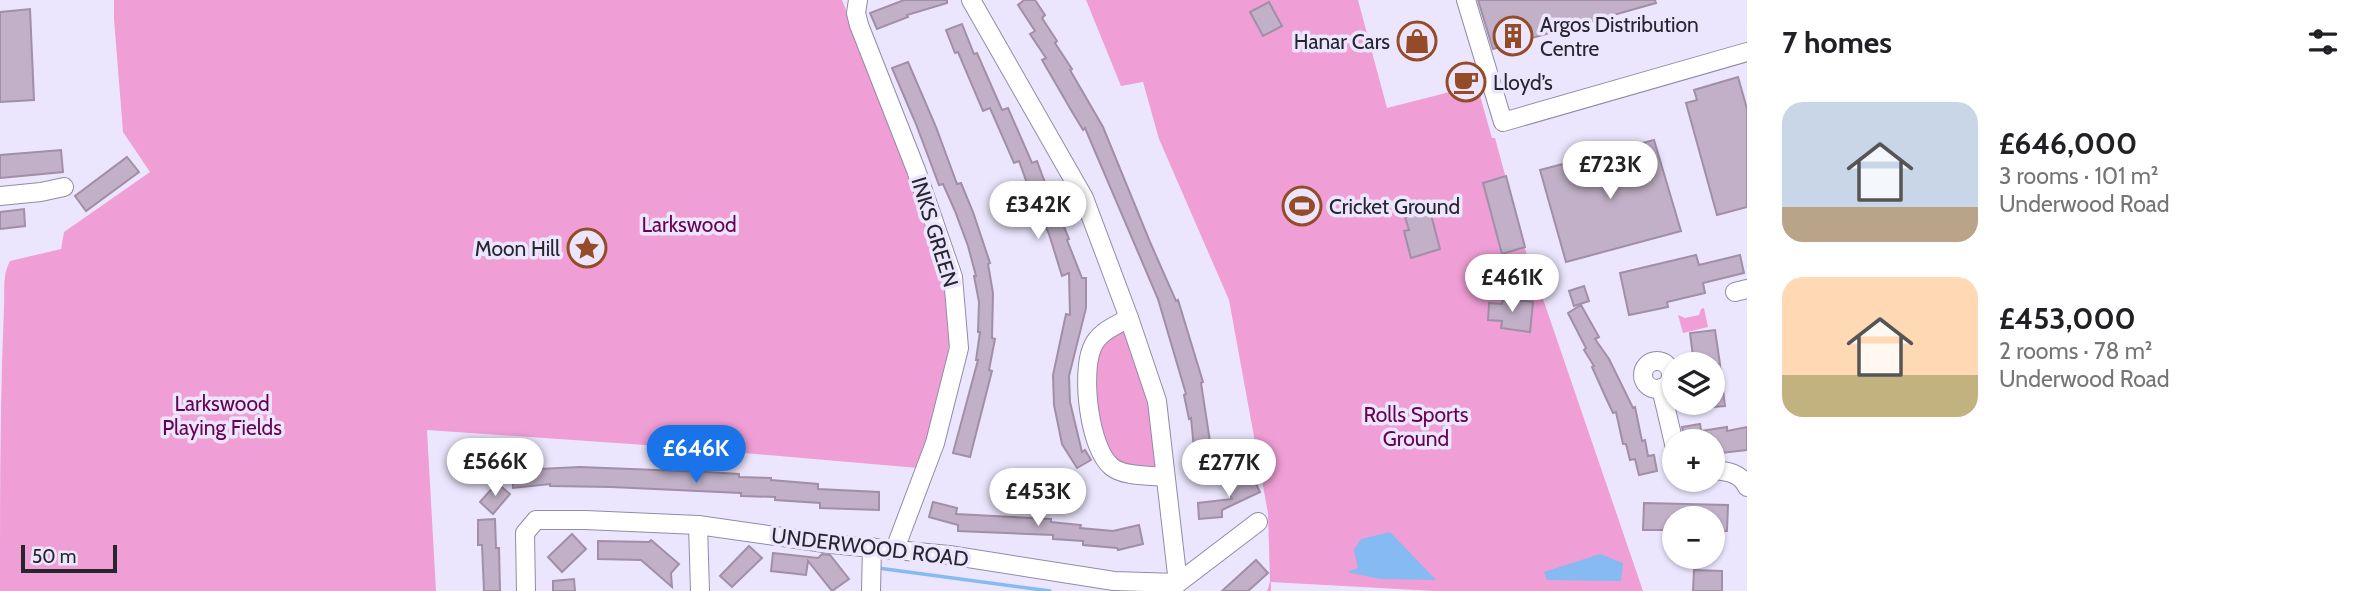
<!DOCTYPE html>
<meta charset="utf-8">
<style>
:root{--surface:#fff;--page:#f6f6f6;--text:#202124;--muted:#757577;--accent:#1a73e8}
body{margin:0;font-family:Cabin,sans-serif;background:var(--page);color:var(--text);height:100vh;display:flex;flex-direction:column;font-size:26px;white-space:nowrap}
*{box-sizing:border-box;margin:0}
p{font-size:23px;color:var(--muted)}
.icon{flex:none;width:38px;height:38px;fill:none;stroke:currentColor;stroke-width:2;stroke-linecap:round;stroke-linejoin:round}
.map{position:relative;flex:1;overflow:hidden}
.sheet{display:flex;flex-direction:column;background:var(--surface);width:630px}
.sheet>*{flex:none}
.controls{position:absolute;left:1662px;top:352px;display:grid;gap:14px}
.controls a{display:grid;place-items:center;width:63px;height:63px;border-radius:50%;background:var(--surface);box-shadow:0 2px 5px #0004;font-size:35px}
.scale{position:absolute;left:21px;bottom:18px;width:96px;box-sizing:border-box;padding-left:7px;border:4px solid #27252f;border-top:0;font-size:19px;line-height:24px;white-space:nowrap;color:#27252f;-webkit-text-stroke:5px #ebe6fd;paint-order:stroke}
.price{position:absolute;translate:-50% -60px;padding:0 16px;border-radius:24px;background:#fff;color:#222;font-size:23px;line-height:46px;filter:drop-shadow(0 2px 4px #0008)}
.price::after{content:'';position:absolute;left:50%;top:42px;width:21px;height:16px;margin-left:-10px;background:inherit;clip-path:polygon(0 0,100% 0,50% 100%)}
.price.current{background:var(--accent);color:#fff}
ul{padding:0;list-style:none}
li{display:flex;align-items:center;gap:21px;height:175px;padding:0 35px}
li span{display:grid;place-items:center;flex:none;width:196px;height:140px;border-radius:21px;color:#555}
li>.icon{margin-inline-start:auto}
span .icon{width:84px;height:84px;fill:#fffc;stroke-width:1}
li b{font-size:30px}
h2{display:flex;justify-content:space-between;align-items:center;height:84px;padding:0 35px;font-size:30px}
main{display:flex;flex:1;min-height:0}
.map>svg:first-child{display:block}
.green{fill:#ef9fd5}
.water{fill:#85baf2}
.lines{fill:none;stroke-linecap:round;stroke-linejoin:round}
.stream{stroke:#85baf2;stroke-width:3.5}
.building{fill:#c1b0c7;stroke:#a08fa6;stroke-width:2}
.minor-casing{stroke:#918ca5;stroke-width:20}
.minor{stroke:#fff;stroke-width:18}
.labels{text-anchor:middle;dominant-baseline:central;stroke-width:7;stroke-linejoin:round;paint-order:stroke}
.poi-label{font-size:21px;fill:#27252f;stroke:#ebe6fd;text-anchor:start}
.park-label{font-size:21px;fill:#690054;stroke:#ebe6fd}
.street-label{font-size:21px;fill:#27252f;stroke:#ebe6fd}
</style>
<main>
<div class="map">
<svg width="1747" height="591" viewBox="0 0 1747 591">
<rect width="100%" height="100%" fill="#ebe6fd"/>
<g class="green">
<path d="M 114,0 L 842,0 L 936,240 L 947,298 L 949,345 L 942,393 L 918,468 L 674,447 L 427,430 L 436,591 L 0,591 C 0,497 0,401 4,307 C 5,290 2,276 10,261 L 61,249 L 64,232 L 150,172 L 123,132 L 114,19 Z"/>
<polygon points="1086,0 1358,0 1387,108 1477,85 1492,138 1495,138 1532,274 1542,296 1643,591 1434,591 1271,582 1271,591 1267,591 1270,582 1268,513 1229,300 1159,139 1143,82 1121,86"/>
<polygon points="1704,308 1708,327 1683,333 1678,315 1685,318 1699,315 1701,309"/>
<polygon points="1129,318 1165,477 1113,468 1086,379 1092,348"/>
</g>
<g class="water">
<polygon points="1390,532 1436,580 1380,579 1347,572 1358,568 1354,550 1361,539"/>
<polygon points="1600,554 1623,563 1621,581 1547,580 1544,572"/>
</g>
<g class="lines">
<polyline class="stream" points="878,568 1050,591"/>
</g>
<g class="building">
<polygon points="904,0 947,0 947,3 907,15 908,17 877,29 870,13"/>
<polygon points="1024,0 1035,0 1045,15 1042,18 1057,41 1055,43 1072,69 1070,70 1103,127 1150,242 1176,301 1178,300 1203,382 1201,383 1211,448 1194,449 1191,418 1189,419 1184,395 1186,394 1158,299 1085,128 1083,130 1071,110 1042,60 1046,58 1030,34 1035,31 1018,5"/>
<polygon points="1478,0 1655,0 1656,3 1493,49"/>
<polygon points="1269,2 1282,26 1263,36 1250,12"/>
<polygon points="30,9 34,100 0,102 0,12"/>
<polygon points="962,24 974,54 977,53 1002,110 1008,108 1032,163 1037,161 1058,218 1060,217 1069,239 1067,240 1082,278 1086,278 1086,308 1069,376 1070,402 1082,452 1085,450 1091,460 1077,468 1062,444 1054,405 1053,375 1066,314 1070,315 1069,273 1062,276 1049,234 1042,218 1040,219 1019,161 1014,163 990,108 983,111 958,52 955,53 946,30"/>
<polygon points="908,62 936,127 957,184 961,183 973,212 990,263 988,264 993,293 992,338 995,339 989,370 992,371 970,457 953,453 978,360 976,360 980,332 978,332 979,302 974,276 976,276 968,246 955,211 943,184 939,185 916,124 892,68"/>
<polygon points="1738,77 1747,109 1747,207 1717,215 1686,103 1697,100 1694,90"/>
<polygon points="1654,140 1681,231 1566,262 1540,170"/>
<polygon points="61,150 63,172 0,178 0,155"/>
<polygon points="127,157 139,172 86,211 75,196"/>
<polygon points="1506,176 1525,247 1502,254 1483,183"/>
<polygon points="1428,203 1440,249 1411,258 1404,231 1409,230 1403,210"/>
<polygon points="24,209 25,226 0,229 0,212"/>
<polygon points="1696,255 1699,265 1740,255 1744,273 1703,283 1705,293 1667,302 1668,307 1629,315 1620,273"/>
<polygon points="1584,286 1589,301 1574,306 1569,291"/>
<polygon points="1503,299 1533,302 1530,332 1501,328 1502,321 1488,320 1489,303 1502,304"/>
<polygon points="1581,305 1599,337 1595,339 1609,359 1633,408 1635,407 1642,441 1645,440 1648,456 1654,455 1657,471 1639,475 1635,459 1630,460 1626,444 1623,444 1616,412 1613,413 1606,398 1592,367 1594,366 1584,350 1586,348 1568,313"/>
<polygon points="1715,330 1720,364 1694,364 1690,333"/>
<polygon points="1713,366 1720,366 1725,406 1713,407"/>
<polygon points="1700,424 1701,431 1727,427 1727,431 1747,427 1747,450 1713,454 1713,441 1685,441 1682,427"/>
<polygon points="540,467 540,469 580,467 707,472 739,474 739,477 771,478 771,480 818,484 818,489 879,492 879,510 820,508 820,503 775,500 775,497 741,496 741,493 611,487 550,486 550,484 513,488 512,470"/>
<polygon points="1252,476 1260,492 1222,510 1222,517 1199,519 1198,503 1232,499 1227,488"/>
<polygon points="497,483 510,494 493,514 480,502"/>
<polygon points="933,502 957,508 956,514 1051,519 1051,522 1081,525 1080,528 1113,531 1139,525 1143,544 1118,550 1117,548 1083,545 1083,541 1053,539 1053,535 958,531 958,525 929,517"/>
<polygon points="1644,503 1728,505 1727,531 1713,531 1713,518 1675,518 1675,530 1643,530"/>
<polygon points="495,519 496,548 499,548 500,591 484,591 482,545 478,545 478,520"/>
<polygon points="572,534 586,549 562,572 548,557"/>
<polygon points="651,540 679,564 671,573 672,587 641,560 598,559 598,541 649,542"/>
<polygon points="749,546 762,558 732,587 720,576"/>
<polygon points="773,553 818,558 822,554 830,555 849,579 832,591 808,561 806,575 771,571"/>
<polygon points="1256,560 1268,573 1257,583 1248,591 1222,591"/>
<polygon points="1694,570 1722,571 1722,591 1693,591"/>
<polygon points="574,579 575,591 553,591 553,581"/>
</g>
<g class="lines">
<defs>
<g id="minor">
<polyline points="858,0 856,13 859,25 916,170 953,277 959,348 935,443 895,549"/>
<polyline points="971,0 1084,198 1129,318 1157,401 1178,583"/>
<polyline points="1466,0 1503,122 1747,52"/>
<polyline points="0,196 41,192 64,187"/>
<polyline points="1735,292 1747,289"/>
<path d="M 1129,318 C 1115,326 1098,332 1092,348 C 1081,374 1089,449 1112,467 C 1125,477 1150,475 1165,477"/>
<circle cx="1657" cy="375" r="14"/>
<polyline points="1661,388 1675,448"/>
<path d="M 1713,470 C 1727,471 1741,473 1747,487"/>
<polyline points="698,525 700,591"/>
<polyline points="526,591 525,533 536,520 585,520 698,525 831,544 949,555 1114,581 1178,583 1258,522"/>
<polyline points="871,591 872,547"/>
</g>
</defs>
<use href="#minor" class="minor-casing"/>
<use href="#minor" class="minor"/>
</g>
<defs>
<symbol id="building-ring" viewBox="-11 -11 22 22"><circle r="9.5" fill="#ebe6fd" stroke="#944c28" stroke-width="1.5"/><path d="M-4-6H4V6H1V3H-1V6H-4ZM-2.5-4.3h1.7v1.8h-1.7ZM.8-4.3h1.7v1.8H.8ZM-2.5-1h1.7V.8h-1.7ZM.8-1h1.7V.8H.8Z" fill="#944c28"/></symbol>
<symbol id="shop-ring" viewBox="-11 -11 22 22"><circle r="9.5" fill="#ebe6fd" stroke="#944c28" stroke-width="1.5"/><path d="M-5-2.5h2.3a2.7 3.5 0 0 1 5.4 0H5L5.5 6h-11ZM-1.5-2.5h3a1.5 2.3 0 0 0-3 0Z" fill="#944c28"/></symbol>
<symbol id="cafe-ring" viewBox="-11 -11 22 22"><circle r="9.5" fill="#ebe6fd" stroke="#944c28" stroke-width="1.5"/><path d="M-5.5-4.5H6V0H3Q3 3.5 0 3.5H-2.5Q-5.5 3.5-5.5 0ZM3-3.2v2h1.7v-2ZM-6 4.5H4V6H-6Z" fill="#944c28"/></symbol>
<symbol id="stadium-ring" viewBox="-11 -11 22 22"><circle r="9.5" fill="#ebe6fd" stroke="#944c28" stroke-width="1.5"/><path d="M0-5a6.5 5 0 1 0 0 10a6.5 5 0 1 0 0-10ZM-3.5-1.8h7v3.6h-7Z" fill="#944c28"/></symbol>
<symbol id="sight-ring" viewBox="-11 -11 22 22"><circle r="9.5" fill="#ebe6fd" stroke="#944c28" stroke-width="1.5"/><path d="M0-6L1.8-2.2L6-1.7L2.9 1.2L3.7 5.4L0 3.3L-3.7 5.4L-2.9 1.2L-6-1.7L-1.8-2.2Z" fill="#944c28"/></symbol>
</defs>
<g fill-rule="evenodd">
<use href="#building-ring" x="1491" y="14" width="44" height="44"/>
<use href="#shop-ring" x="1395" y="19" width="44" height="44"/>
<use href="#cafe-ring" x="1444" y="60" width="44" height="44"/>
<use href="#stadium-ring" x="1280" y="184" width="44" height="44"/>
<use href="#sight-ring" x="565" y="226" width="44" height="44"/>
</g>
<g class="labels">
<g class="poi-label">
<text x="1540" y="24">Argos Distribution<tspan x="1540" dy="24">Centre</tspan></text>
<text x="1390" y="41" text-anchor="end">Hanar Cars</text>
<text x="1493" y="82">Lloyd’s</text>
<text x="1329" y="206">Cricket Ground</text>
<text x="560" y="248" text-anchor="end">Moon Hill</text>
</g>
<g class="park-label">
<text x="689" y="224">Larkswood</text>
<text x="222" y="403">Larkswood<tspan x="222" dy="24">Playing Fields</tspan></text>
<text x="1416" y="414">Rolls Sports<tspan x="1416" dy="24">Ground</tspan></text>
</g>
<g class="street-label">
<text transform="translate(935 232) rotate(73)">INKS GREEN</text>
<text transform="translate(870 547) rotate(7)">UNDERWOOD ROAD</text>
</g>
</g>
</svg>
<div class="controls">
<a><svg class="icon" aria-label="layers" viewBox="0 0 24 24"><path d="M12 4l9 5-9 5-9-5zM3 14l9 5 9-5"/></svg></a>
<a>+</a>
<a>−</a>
</div>
<div class="scale">50 m</div>
<b class="price" style="left:1610px;top:201px">£723K</b>
<b class="price" style="left:1038px;top:241px">£342K</b>
<b class="price" style="left:1512px;top:314px">£461K</b>
<b class="price current" style="left:696px;top:485px">£646K</b>
<b class="price" style="left:495px;top:498px">£566K</b>
<b class="price" style="left:1229px;top:499px">£277K</b>
<b class="price" style="left:1038px;top:528px">£453K</b>
</div>
<section class="sheet">
<h2>7 homes<svg class="icon" aria-label="filters" viewBox="0 0 24 24"><path d="M4 7h16M4 17h16"/><circle cx="9" cy="7" r="2"/><circle cx="15" cy="17" r="2"/></svg></h2>
<ul>
<li><span style="background:linear-gradient(#c9d6e8 75%,#b9a48a 0)"><svg class="icon" aria-label="home" viewBox="0 0 24 24"><path d="M3 11l9-7 9 7M6 9v11h12V9"/></svg></span><div><b>£646,000</b><p>3 rooms · 101 m²</p><p>Underwood Road</p></div></li>
<li><span style="background:linear-gradient(#ffd9b3 70%,#c2b280 0)"><svg class="icon" aria-label="home" viewBox="0 0 24 24"><path d="M3 11l9-7 9 7M6 9v11h12V9"/></svg></span><div><b>£453,000</b><p>2 rooms · 78 m²</p><p>Underwood Road</p></div></li>
</ul>
</section>
</main>
